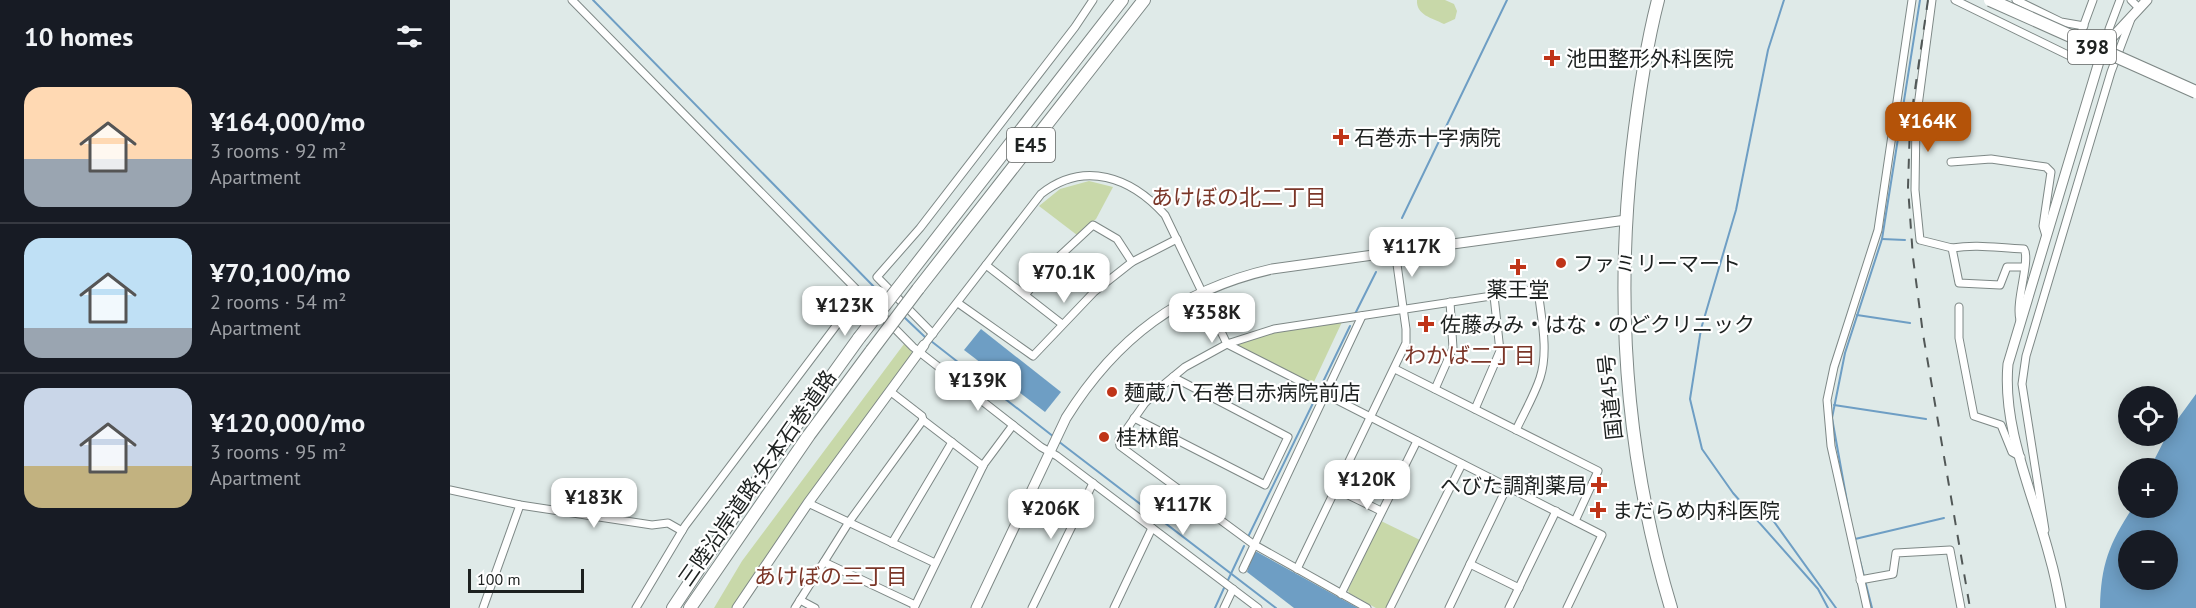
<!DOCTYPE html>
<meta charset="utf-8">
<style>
:root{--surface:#171b24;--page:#242831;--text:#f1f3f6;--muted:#9ea1a6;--line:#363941;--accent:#b45309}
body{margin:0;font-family:"PT Sans","Noto Sans JP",sans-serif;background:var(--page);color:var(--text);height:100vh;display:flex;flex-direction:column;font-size:22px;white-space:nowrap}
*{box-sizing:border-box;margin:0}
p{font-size:20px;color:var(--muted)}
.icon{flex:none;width:33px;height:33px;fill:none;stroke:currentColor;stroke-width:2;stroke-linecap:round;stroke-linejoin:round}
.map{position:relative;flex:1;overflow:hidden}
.sheet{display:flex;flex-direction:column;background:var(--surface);width:450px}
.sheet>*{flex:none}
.fabs{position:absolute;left:1668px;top:386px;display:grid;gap:12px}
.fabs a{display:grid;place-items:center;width:60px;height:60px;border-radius:50%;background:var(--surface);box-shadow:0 3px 15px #0003;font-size:30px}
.scale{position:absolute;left:18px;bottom:15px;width:116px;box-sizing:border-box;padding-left:6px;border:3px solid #1d2120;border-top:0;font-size:16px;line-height:21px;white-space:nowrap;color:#1d2120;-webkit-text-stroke:4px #fff;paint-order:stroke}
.price{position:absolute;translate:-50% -51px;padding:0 14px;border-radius:12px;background:#fff;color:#222;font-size:20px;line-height:39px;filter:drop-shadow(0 2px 3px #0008)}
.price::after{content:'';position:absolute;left:50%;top:36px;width:18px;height:14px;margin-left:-9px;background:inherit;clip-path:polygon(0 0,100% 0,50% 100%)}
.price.on{background:var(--accent);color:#fff}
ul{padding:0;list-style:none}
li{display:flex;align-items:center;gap:18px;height:150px;padding:0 24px}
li+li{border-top:2px solid var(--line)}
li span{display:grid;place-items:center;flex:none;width:168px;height:120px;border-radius:18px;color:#555}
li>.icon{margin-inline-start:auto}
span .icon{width:72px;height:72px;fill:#fffc;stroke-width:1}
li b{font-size:26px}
h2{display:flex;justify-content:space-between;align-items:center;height:72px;padding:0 24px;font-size:26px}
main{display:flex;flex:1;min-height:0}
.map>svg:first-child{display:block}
.green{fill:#c8d8a9}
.water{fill:#6e9ec4;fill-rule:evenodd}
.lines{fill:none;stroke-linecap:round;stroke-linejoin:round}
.stream{stroke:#6e9ec4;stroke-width:2}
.street-casing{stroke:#7e8886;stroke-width:9}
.secondary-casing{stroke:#7e8886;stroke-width:11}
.highway-casing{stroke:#7e8886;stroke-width:14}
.street{stroke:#fff;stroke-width:7}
.secondary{stroke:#fff;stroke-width:9}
.highway{stroke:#fff;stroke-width:12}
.rail{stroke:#525857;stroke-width:2;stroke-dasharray:10 10;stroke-linecap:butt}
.highway-bridge-casing{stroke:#7e8886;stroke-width:14;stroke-linecap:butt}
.highway-bridge{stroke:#fff;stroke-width:12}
.poi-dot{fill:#bf3418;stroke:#fff;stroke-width:2}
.labels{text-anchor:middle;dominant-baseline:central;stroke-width:4.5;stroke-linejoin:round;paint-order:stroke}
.shield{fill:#fff;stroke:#616463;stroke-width:1.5}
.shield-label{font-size:20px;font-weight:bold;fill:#1d2120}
.poi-label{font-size:21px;fill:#1d2120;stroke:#fff;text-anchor:start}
.street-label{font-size:21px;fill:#1d2120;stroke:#fff}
.neighbourhood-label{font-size:22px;fill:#7b3628;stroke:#fff}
</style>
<main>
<section class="sheet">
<h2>10 homes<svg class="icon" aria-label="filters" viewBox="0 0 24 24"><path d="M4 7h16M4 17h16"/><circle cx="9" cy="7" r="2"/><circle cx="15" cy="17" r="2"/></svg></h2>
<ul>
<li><span style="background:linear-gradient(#ffd9b3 60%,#9aa5b1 0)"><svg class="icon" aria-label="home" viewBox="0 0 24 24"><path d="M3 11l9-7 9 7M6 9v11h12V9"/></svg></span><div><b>¥164,000/mo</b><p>3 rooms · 92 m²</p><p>Apartment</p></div></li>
<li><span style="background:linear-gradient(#bfe0f5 75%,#9aa5b1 0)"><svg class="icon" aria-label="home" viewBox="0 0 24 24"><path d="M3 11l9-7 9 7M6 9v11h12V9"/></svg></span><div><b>¥70,100/mo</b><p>2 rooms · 54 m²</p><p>Apartment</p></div></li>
<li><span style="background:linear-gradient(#c9d6e8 65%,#c2b280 0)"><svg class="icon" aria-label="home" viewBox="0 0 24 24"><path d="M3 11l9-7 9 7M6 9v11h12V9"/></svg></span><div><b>¥120,000/mo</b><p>3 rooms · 95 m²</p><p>Apartment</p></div></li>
</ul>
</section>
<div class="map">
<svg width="1746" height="608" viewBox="0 0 1746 608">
<rect width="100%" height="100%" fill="#dfeae8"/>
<g class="green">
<path d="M 967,0 L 995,0 L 1004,4 L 1007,11 L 1005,19 L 994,24 C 982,18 966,15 967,0 Z"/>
<polygon points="639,181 663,187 646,219 627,235 589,206 610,189"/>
<polygon points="892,322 863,384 788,346 788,342 828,331"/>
<polygon points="454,344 462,351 461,355 358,495 282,608 264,608 292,561"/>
<polygon points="931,521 970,540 937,608 926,608 899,593 898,590"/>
</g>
<g class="water">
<polygon points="531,329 611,392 595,412 514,350"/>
<path d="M 1746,394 L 1746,608 L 1650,608 C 1651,564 1659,544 1683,507 L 1718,507 L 1718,468 L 1700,468 L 1719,431 ZM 1678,540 L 1718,540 L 1718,579 L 1678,579 Z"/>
<polygon points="803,552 807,552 908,608 844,608 797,572"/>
</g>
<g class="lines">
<g class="stream">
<polyline points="143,0 431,294"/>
<polyline points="1334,0 1318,50 1286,210 1251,329 1240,399 1252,449 1283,493 1368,589 1378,608"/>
<polyline points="952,218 1057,0"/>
<polyline points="1432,239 1455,240"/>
<polyline points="905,314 926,272"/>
<polyline points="1407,315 1460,323"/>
<polyline points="454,317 476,338"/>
<polyline points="481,341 604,437"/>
<polyline points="870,388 900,326"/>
<polyline points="1384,405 1476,419"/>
<polyline points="608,441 826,608"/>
<polyline points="1312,505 1386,608"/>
<polyline points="1398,507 1382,418 1395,353 1432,239 1470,0"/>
<polyline points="798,537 865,399"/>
<polyline points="1405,539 1494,518"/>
<polyline points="1409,557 1422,608"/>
<polyline points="778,580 794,546"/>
<polyline points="765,608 774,588"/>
</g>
<defs>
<g id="street">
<polyline points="122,0 463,347 591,447 607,456 808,608"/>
<polyline points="1482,0 1466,121 1465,190 1470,240 1502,248 1509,283 1550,285 1557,267 1574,267"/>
<polyline points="1505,0 1622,57 1643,0"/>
<polyline points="1566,0 1611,22 1634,26"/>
<polyline points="1681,0 1689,8"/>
<polyline points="1658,42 1659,29 1670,0"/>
<polyline points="1501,162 1541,159 1596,167 1601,172 1593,226 1596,236"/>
<path d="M 1502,248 C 1528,244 1547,248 1574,249 C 1581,260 1565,301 1570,320"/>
<polyline points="536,265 612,324"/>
<polyline points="575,295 600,265 643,225 667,239 682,262"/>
<polyline points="508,303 583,356 644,292 682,262 727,239"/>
<polyline points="423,307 437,288"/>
<polyline points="1509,307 1509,338 1524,416 1551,425 1562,452 1571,457"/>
<polyline points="483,334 427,277 470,228 625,27 643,0"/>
<path d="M 474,345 L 591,194 C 634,160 681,177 715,215 L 777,344 L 1152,535 L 1117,608"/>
<polyline points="945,369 1148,471 1125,521"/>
<polyline points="985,389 1003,348 1000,302"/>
<polyline points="441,392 472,416 473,420"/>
<polyline points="1025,409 1050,351 1044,296"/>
<polyline points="684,418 815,485 838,437 723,377"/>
<polyline points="886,489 931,511"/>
<polyline points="0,490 70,505 202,525 218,523 232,531"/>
<polyline points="358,503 485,563"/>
<polyline points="1595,530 1572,384 1576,356 1661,72 1681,19"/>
<polyline points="442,543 502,442"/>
<polyline points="374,562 465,605"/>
<polyline points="1020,564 1069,588"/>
<polyline points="793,569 912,316"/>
<polyline points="847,569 956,343 956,329 945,250"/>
<polyline points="1410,580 1443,574 1446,553 1500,550 1511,608"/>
<polyline points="891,594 967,441"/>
<polyline points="350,600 365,608"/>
<polyline points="33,608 70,505"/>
<polyline points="186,608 235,526 410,294"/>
<polyline points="345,608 399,522 473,420 533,466"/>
<polyline points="464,608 534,464 563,425"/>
<polyline points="582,608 643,483"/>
<polyline points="664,608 702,528"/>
<polyline points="774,608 783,589"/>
<path d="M 917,608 L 803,544 L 670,446 L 669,440 L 695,403 L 712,386 L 735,367 L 777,344 L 824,329 L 1088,289 C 1091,318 1099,350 1090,378 C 1084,396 1074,413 1066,430"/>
<polyline points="940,608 1012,464"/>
<polyline points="999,608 1057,487"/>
<polyline points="1059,608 1106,511"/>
<polyline points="1417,608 1381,446 1377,400 1384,367 1428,230 1462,0"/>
</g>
<g id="secondary">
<polyline points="287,608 358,503 474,345"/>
<path d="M 526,608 L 616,418 C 666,338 730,290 822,269 L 1176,220"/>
<path d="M 1611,608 C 1608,591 1605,575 1600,558 C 1584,495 1552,430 1558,364 L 1651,55 L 1658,42 L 1697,0"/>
</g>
<g id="highway">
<path d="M 1208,0 C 1195,50 1188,101 1182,153 C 1165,307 1176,459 1221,608"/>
<polyline points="456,278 672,0"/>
<polyline points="468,289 694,0"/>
<polyline points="223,608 317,466 409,338"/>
<polyline points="240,608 359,435 422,350"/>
</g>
</defs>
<use href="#street" class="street-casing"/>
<use href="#secondary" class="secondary-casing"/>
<use href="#highway" class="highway-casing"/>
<use href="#street" class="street"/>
<use href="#secondary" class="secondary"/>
<use href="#highway" class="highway"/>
<polyline class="rail" points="1478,0 1460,124 1458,187 1463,258 1473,334 1520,608"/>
<defs>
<g id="highway-bridge">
<polyline points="1540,0 1746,92"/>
<polyline points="409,338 456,278"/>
<polyline points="422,350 468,289"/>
</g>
</defs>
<use href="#highway-bridge" class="highway-bridge-casing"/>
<use href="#highway-bridge" class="highway-bridge"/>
</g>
<g class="poi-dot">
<path d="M1099 49h6v6h6v6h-6v6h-6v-6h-6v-6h6z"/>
<path d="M888 128h6v6h6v6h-6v6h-6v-6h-6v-6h6z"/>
<circle cx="1111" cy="263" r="6"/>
<path d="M1065 258h6v6h6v6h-6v6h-6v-6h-6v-6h6z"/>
<path d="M973 315h6v6h6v6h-6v6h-6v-6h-6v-6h6z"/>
<circle cx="662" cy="392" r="6"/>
<circle cx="654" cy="437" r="6"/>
<path d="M1146 476h6v6h6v6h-6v6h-6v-6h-6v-6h6z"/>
<path d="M1145 501h6v6h6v6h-6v6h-6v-6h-6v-6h6z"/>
</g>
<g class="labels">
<g class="shield">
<rect x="1618" y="30" width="48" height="34" rx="4.5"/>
<rect x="557" y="128" width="48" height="34" rx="4.5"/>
</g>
<g class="shield-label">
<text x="1642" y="47">398</text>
<text x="581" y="145">E45</text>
</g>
<g class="poi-label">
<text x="1116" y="58">池田整形外科医院</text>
<text x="904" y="137">石巻赤十字病院</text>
<text x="1123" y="263">ファミリーマート</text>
<text x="1068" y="289" text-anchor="middle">薬王堂</text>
<text x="990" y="324">佐藤みみ・はな・のどクリニック</text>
<text x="674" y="392">麺蔵八 石巻日赤病院前店</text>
<text x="666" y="437">桂林館</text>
<text x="1137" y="485" text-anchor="end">へびた調剤薬局</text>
<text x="1162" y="510">まだらめ内科医院</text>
</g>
<g class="street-label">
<text transform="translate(1160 397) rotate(-96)">国道45号</text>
<text transform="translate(307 478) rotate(-55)">三陸沿岸道路;矢本石巻道路</text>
</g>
<g class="neighbourhood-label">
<text x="789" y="197">あけぼの北二丁目</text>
<text x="1020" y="355">わかば二丁目</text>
<text x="381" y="576">あけぼの三丁目</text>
</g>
</g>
</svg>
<div class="fabs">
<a><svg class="icon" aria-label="locate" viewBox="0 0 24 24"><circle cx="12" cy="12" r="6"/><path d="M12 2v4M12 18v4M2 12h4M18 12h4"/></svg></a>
<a>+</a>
<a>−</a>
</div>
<div class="scale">100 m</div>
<b class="price on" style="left:1478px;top:153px">¥164K</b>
<b class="price" style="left:962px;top:278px">¥117K</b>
<b class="price" style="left:614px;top:304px">¥70.1K</b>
<b class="price" style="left:395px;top:337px">¥123K</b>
<b class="price" style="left:762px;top:344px">¥358K</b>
<b class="price" style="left:528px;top:412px">¥139K</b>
<b class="price" style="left:917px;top:511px">¥120K</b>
<b class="price" style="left:144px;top:529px">¥183K</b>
<b class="price" style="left:733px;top:536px">¥117K</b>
<b class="price" style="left:601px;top:540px">¥206K</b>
</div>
</main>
